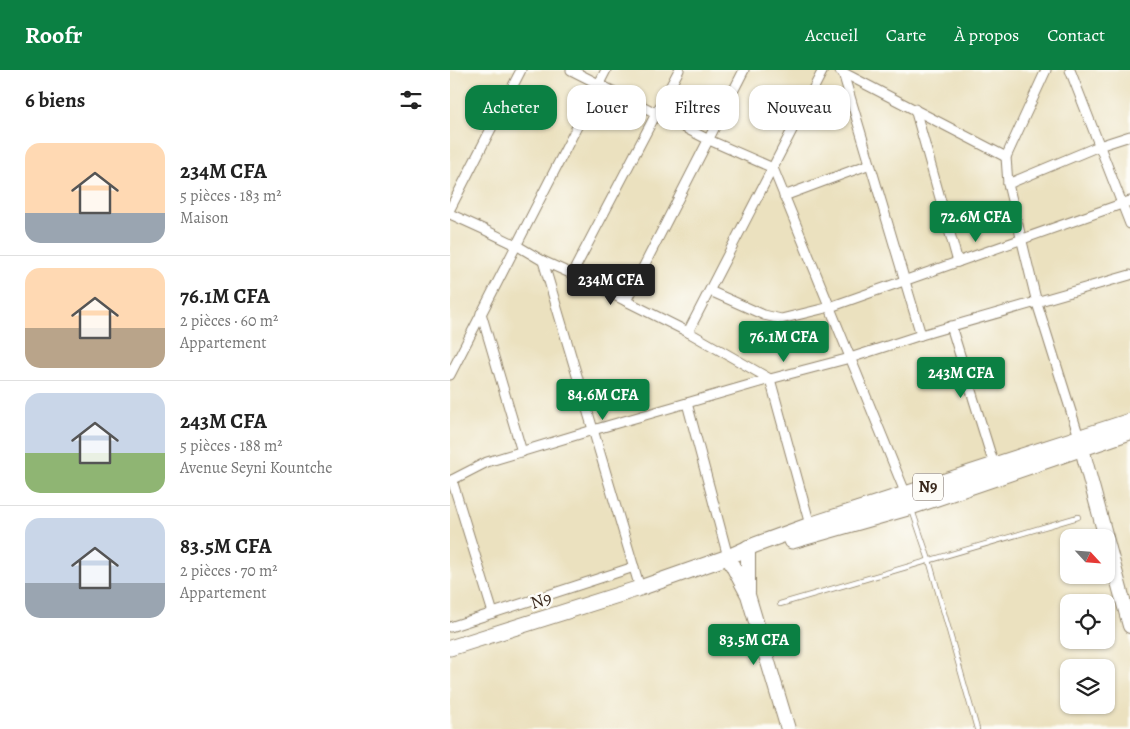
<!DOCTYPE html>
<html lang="fr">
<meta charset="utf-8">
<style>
:root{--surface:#fff;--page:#f6f6f6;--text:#222;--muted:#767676;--line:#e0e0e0;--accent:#0b8043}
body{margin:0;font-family:Alegreya,serif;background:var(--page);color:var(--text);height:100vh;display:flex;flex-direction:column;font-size:19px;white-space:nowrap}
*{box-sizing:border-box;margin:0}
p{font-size:16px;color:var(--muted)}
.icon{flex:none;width:28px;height:28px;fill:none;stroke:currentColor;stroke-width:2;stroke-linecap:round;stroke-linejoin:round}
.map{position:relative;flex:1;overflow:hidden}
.panel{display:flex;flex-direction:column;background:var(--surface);width:450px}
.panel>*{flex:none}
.top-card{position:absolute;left:15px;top:15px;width:475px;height:45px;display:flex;gap:10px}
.needle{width:32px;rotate:116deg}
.controls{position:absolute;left:610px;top:459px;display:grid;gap:10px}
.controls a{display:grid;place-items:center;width:55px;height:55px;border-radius:10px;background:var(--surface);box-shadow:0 1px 4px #0004;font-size:25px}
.price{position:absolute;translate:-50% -42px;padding:0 11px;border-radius:5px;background:var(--accent);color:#fff;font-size:16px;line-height:32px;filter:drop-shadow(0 1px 2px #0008)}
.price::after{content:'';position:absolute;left:50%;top:30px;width:15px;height:11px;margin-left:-8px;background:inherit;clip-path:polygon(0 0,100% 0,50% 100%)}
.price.active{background:#222;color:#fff}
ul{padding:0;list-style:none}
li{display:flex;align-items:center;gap:15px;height:125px;padding:0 25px}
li+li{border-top:1px solid var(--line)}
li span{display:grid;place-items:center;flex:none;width:140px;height:100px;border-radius:15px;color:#555}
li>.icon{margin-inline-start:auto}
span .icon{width:60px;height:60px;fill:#fffc;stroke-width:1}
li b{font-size:21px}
h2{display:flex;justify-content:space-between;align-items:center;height:60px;padding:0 25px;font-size:21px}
.chip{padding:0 18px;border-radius:15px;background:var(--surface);box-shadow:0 1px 4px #0004;font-size:18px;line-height:45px}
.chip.active{background:var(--accent);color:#fff}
header{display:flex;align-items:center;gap:30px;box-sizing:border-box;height:70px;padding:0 25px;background:var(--accent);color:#fff}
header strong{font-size:24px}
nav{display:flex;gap:28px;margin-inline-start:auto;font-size:18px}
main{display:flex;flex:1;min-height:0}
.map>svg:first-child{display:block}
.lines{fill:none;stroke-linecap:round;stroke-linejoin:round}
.service-casing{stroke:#93866e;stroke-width:6}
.minor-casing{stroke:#93866e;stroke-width:11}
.secondary-casing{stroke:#93866e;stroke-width:16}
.trunk-casing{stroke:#93866e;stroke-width:17}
.service{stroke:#fff;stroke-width:4.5}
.minor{stroke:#fff;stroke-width:9}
.secondary{stroke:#fff;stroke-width:14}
.trunk{stroke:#fff;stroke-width:15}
.labels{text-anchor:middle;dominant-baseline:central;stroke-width:5;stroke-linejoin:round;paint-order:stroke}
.shield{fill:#fdfcf7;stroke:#75695f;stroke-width:1}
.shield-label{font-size:16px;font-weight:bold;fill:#3b2a1e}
.street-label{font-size:18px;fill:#3b2a1e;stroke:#fdfcf7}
</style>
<header>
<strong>Roofr</strong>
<nav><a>Accueil</a><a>Carte</a><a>À propos</a><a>Contact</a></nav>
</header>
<main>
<section class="panel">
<h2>6 biens<svg class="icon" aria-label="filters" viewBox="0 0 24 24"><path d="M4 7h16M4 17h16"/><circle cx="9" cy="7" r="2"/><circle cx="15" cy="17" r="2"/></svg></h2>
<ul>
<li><span style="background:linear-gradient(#ffd9b3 70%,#9aa5b1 0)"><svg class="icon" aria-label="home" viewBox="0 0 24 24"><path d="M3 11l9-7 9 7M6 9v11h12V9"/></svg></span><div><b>234M CFA</b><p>5 pièces · 183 m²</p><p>Maison</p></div></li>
<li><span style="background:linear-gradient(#ffd9b3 60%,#b9a48a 0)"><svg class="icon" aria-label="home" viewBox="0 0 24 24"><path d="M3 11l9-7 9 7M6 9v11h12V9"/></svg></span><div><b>76.1M CFA</b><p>2 pièces · 60 m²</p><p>Appartement</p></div></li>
<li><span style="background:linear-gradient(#c9d6e8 60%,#8fb573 0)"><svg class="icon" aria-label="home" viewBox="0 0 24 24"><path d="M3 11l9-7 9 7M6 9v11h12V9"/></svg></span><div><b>243M CFA</b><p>5 pièces · 188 m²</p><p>Avenue Seyni Kountche</p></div></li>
<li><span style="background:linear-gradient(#c9d6e8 65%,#9aa5b1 0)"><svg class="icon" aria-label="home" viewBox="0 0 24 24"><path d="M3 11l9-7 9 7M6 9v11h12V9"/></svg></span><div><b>83.5M CFA</b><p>2 pièces · 70 m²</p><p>Appartement</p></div></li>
</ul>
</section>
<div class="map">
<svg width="680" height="659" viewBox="0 0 680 659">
<rect width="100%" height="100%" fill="#fdfcf7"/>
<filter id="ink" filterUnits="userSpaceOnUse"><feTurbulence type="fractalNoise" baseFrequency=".02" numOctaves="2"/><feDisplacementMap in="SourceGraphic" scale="10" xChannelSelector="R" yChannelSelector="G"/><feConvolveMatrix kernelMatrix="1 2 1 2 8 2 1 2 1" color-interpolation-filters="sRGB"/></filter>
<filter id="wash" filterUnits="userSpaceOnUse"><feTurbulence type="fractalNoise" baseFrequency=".0096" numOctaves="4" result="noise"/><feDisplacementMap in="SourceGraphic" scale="20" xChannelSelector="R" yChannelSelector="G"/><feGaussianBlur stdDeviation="1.12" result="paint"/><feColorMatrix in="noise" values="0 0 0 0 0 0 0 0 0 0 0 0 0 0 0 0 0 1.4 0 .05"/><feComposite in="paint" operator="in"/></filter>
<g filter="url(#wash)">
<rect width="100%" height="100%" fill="#ebe1bf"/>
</g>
<g filter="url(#ink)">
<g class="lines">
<defs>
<g id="service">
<polyline points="462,440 479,490 527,659"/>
<polyline points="330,534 628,447"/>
</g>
<g id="minor">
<polyline points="121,0 259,70 323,98 457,427"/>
<polyline points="596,0 556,87 558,114 587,233 629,367"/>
<polyline points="620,0 680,154"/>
<polyline points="390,1 556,87"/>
<polyline points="393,3 471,265"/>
<polyline points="465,39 508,192"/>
<polyline points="558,114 649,76 680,66"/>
<polyline points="334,126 420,94"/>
<polyline points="0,139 71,0"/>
<polyline points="0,144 33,159 66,175 93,191 122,204 238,262 320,309 360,455"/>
<polyline points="93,191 190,518"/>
<polyline points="122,204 229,0"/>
<polyline points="260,221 314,245 331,249 380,237 680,131"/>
<polyline points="176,231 294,0"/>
<polyline points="31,243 72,382"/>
<polyline points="501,256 544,395"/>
<polyline points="238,262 373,0"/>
<polyline points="0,305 156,0"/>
<polyline points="237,333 278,487"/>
<polyline points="2,410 43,543"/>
<polyline points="0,411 37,392 143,360 320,309 400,288 471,265 680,205"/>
<polyline points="0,557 184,497"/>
</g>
<g id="secondary">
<polyline points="629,368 680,556"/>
<polyline points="278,487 298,525 338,659"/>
<polyline points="298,522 298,477"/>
</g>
<g id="trunk">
<polyline points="342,471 461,437 680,362"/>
<polyline points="0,578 190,518 278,487 305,475 360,455 680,351"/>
</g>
</defs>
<use href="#service" class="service-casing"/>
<use href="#minor" class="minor-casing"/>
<use href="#secondary" class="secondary-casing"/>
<use href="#trunk" class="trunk-casing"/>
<use href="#service" class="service"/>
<use href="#minor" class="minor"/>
<use href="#secondary" class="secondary"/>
<use href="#trunk" class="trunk"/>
</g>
</g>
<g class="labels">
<rect class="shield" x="463" y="403.5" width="30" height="27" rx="4"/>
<g class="shield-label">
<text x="478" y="417">N9</text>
</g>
<g class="street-label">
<text transform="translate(91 530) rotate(-18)">N9</text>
</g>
</g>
</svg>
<div class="controls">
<a><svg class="needle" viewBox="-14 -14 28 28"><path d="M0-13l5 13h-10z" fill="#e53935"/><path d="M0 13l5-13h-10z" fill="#767676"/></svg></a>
<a><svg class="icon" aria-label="locate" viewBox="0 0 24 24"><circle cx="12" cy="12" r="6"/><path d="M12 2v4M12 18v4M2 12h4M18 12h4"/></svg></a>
<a><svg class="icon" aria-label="layers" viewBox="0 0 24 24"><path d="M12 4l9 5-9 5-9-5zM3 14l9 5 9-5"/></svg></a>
</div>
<b class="price" style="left:526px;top:173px">72.6M CFA</b>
<b class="price active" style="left:161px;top:236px">234M CFA</b>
<b class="price" style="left:334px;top:293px">76.1M CFA</b>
<b class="price" style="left:511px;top:329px">243M CFA</b>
<b class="price" style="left:153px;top:351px">84.6M CFA</b>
<b class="price" style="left:304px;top:596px">83.5M CFA</b>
<div class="top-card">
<a class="chip active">Acheter</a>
<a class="chip">Louer</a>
<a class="chip">Filtres</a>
<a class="chip">Nouveau</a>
</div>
</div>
</main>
